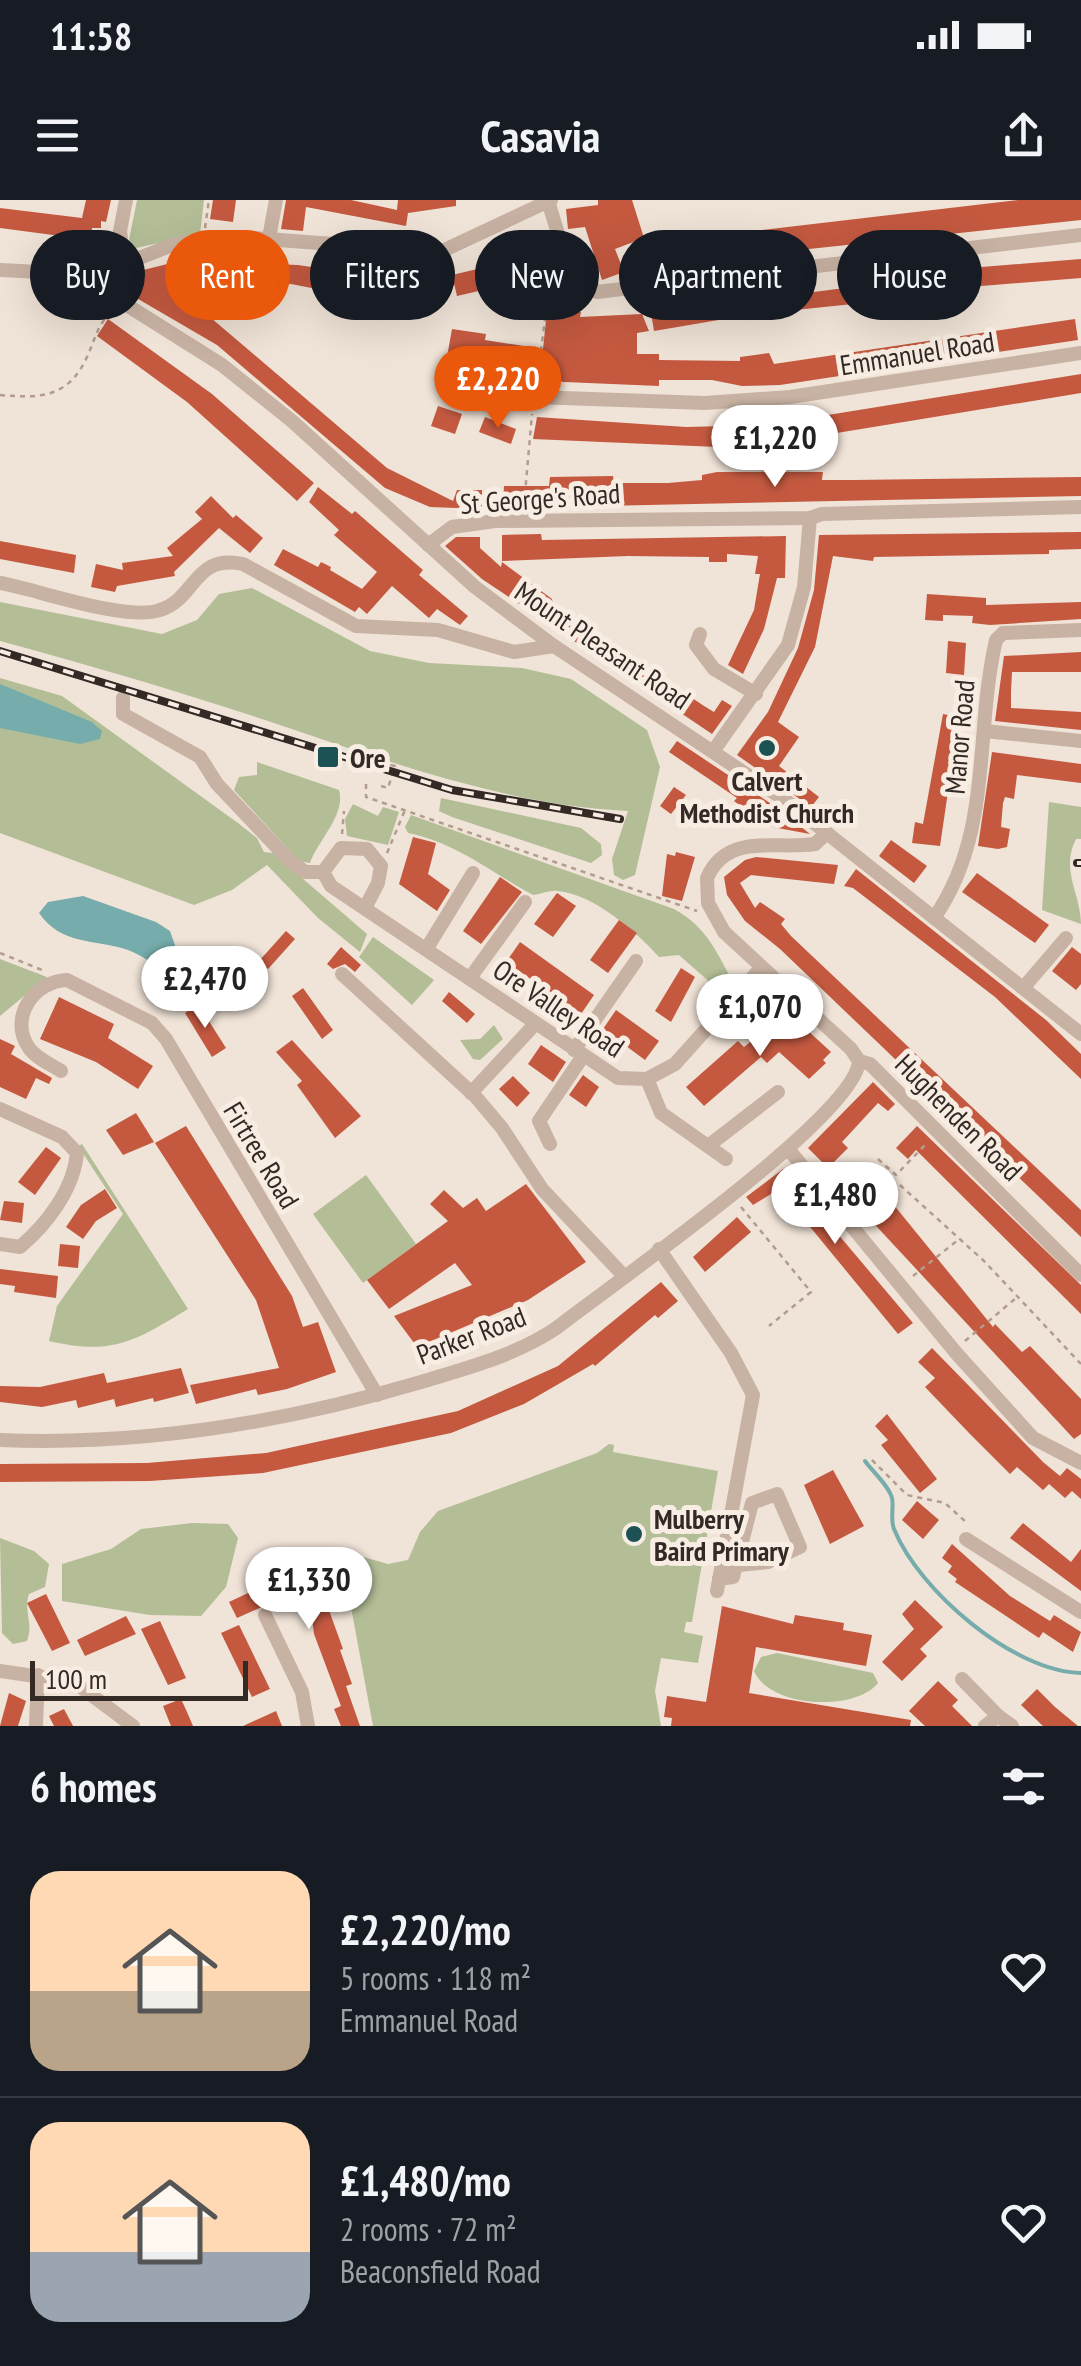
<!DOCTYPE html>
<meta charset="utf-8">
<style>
:root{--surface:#171b24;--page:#242831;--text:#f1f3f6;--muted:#9ea1a6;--line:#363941;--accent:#ea580c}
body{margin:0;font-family:"PT Sans Narrow",sans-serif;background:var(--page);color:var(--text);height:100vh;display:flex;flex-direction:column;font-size:38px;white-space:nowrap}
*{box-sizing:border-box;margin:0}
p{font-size:32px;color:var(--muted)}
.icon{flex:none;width:55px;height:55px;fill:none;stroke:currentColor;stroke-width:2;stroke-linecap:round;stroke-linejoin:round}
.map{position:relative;height:1526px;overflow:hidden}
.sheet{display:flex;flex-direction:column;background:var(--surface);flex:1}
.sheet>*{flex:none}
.hud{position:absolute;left:30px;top:30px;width:1022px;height:90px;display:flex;gap:20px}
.scale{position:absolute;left:30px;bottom:25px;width:218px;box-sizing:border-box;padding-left:10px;border:5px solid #332925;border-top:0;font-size:28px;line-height:35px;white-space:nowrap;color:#332925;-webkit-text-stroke:8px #f8ede2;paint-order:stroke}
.price{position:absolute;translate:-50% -85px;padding:0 22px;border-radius:35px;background:#fff;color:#222;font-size:32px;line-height:65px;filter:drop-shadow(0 2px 5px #0008)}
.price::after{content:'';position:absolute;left:50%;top:60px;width:30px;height:22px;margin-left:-15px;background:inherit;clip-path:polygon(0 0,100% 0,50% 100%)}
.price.current{background:var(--accent);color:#fff}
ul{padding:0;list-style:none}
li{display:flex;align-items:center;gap:30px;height:250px;padding:0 30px}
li+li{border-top:2px solid var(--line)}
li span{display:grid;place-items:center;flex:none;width:280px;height:200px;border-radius:30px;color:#555}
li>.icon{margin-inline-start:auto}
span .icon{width:120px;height:120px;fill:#fffc;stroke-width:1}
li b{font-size:42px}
h2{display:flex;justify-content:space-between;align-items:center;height:120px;padding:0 30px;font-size:42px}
.chip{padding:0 35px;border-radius:45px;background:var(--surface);box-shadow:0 10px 40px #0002;font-size:35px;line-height:90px}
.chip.current{background:var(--accent);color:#fff}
.status{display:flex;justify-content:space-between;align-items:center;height:70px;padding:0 50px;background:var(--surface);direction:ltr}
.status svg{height:28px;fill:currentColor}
header{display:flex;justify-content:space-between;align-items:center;height:130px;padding:0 30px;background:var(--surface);font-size:45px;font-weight:700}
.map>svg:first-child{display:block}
.green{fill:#b3be97}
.water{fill:#76acac}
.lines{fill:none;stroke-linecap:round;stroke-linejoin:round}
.stream{stroke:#76acac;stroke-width:4}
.building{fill:#c45940}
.path{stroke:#b39c8d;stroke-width:2.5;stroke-dasharray:5 5;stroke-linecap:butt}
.minor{stroke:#c8b2a3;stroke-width:14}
.rail-casing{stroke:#332925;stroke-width:8}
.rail{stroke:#f8ede2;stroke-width:4;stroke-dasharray:11;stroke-linecap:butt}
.poi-dot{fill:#1c5253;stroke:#f8ede2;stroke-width:4}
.labels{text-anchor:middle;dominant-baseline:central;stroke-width:10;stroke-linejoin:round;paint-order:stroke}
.street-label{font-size:28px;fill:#332925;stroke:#f8ede2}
.poi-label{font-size:28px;font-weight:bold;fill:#332925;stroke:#f8ede2;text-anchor:start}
</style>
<div class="status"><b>11:58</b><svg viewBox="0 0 49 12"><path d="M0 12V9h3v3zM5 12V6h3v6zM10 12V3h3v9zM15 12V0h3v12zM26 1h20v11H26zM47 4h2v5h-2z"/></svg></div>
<header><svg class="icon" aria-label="menu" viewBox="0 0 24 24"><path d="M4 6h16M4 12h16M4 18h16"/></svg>Casavia<svg class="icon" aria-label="share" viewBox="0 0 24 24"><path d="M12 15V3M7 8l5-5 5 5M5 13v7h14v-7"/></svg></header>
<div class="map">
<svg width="1081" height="1526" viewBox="0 0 1081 1526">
<rect width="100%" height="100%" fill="#f0e3d7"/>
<g class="green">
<polygon points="137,0 204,0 200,34 127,50"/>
<path d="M 252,388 L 370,451 L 429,463 L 522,468 L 571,479 L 647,530 L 660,567 L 635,675 L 623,680 L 614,675 L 612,659 L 628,611 C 503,605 382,559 265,520 C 177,491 89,465 0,441 L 0,402 L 162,434 L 197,420 L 219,394 Z"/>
<polygon points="0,478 62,496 238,623 257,638 264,652 273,653 367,734 360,752 318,718 267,665 232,690 194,705 0,633"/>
<path d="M 257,562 L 339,590 C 346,615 318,640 310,663 L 299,661 L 234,590 L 239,577 L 257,575 Z"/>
<polygon points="441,598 581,628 601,644 602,655 591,663 452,617 439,611"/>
<path d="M 1049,602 L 1081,607 L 1081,639 L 1076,639 C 1060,670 1081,694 1081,724 L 1042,710 Z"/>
<polygon points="353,604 378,616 383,607 399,612 388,645 347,636 345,619"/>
<path d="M 411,615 L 674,709 C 702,724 714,746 728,773 L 721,785 L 713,785 L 679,755 L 659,757 C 637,732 593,694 558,691 C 551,690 541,694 533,695 C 492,673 455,642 408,633 L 405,627 Z"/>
<polygon points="373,737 434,780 412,805 359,757"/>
<polygon points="0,759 47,777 0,816"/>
<polygon points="494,825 503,839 480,860 473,859 460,840 480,839"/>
<path d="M 82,944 L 188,1109 C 135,1141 113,1156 49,1141 L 57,1106 L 123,1014 L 78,946 Z"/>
<polygon points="366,975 416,1044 363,1083 313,1014"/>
<polygon points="609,1244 614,1245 613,1252 718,1271 692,1422 686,1422 684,1432 703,1436 698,1463 661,1458 655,1491 661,1526 373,1526 343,1364 353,1354 388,1364 408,1360 420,1332 438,1311 597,1253"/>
<polygon points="192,1323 228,1324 238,1338 226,1387 201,1416 150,1415 62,1401 62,1364 111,1349 141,1329"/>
<path d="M 0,1338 L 34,1351 L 49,1364 L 45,1387 L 29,1394 C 23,1411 34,1423 27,1441 L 13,1444 L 2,1433 Z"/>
<path d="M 777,1453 L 873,1473 L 878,1483 C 855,1512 770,1508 754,1471 L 761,1457 Z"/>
</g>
<g class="water">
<polygon points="0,484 92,522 102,531 100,539 80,544 0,528"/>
<path d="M 83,696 L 156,722 L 170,731 L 178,754 L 169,766 C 151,766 142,754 125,749 C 93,739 61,745 39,713 L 48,702 Z"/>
</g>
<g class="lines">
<path class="stream" d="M 865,1261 C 873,1272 889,1286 892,1298 C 894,1308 890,1319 894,1329 C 919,1391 1014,1472 1081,1473"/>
</g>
<g class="building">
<polygon points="86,0 111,0 106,22 101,21 101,28 92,28 91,40 0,28 0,8 82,18"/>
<polygon points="213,0 236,0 233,22 210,19"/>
<polygon points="286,0 351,0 397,10 398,0 456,0 456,6 408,13 406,26 306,7 303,31 281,29"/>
<polygon points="598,0 632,0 644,38 615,49 624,72 602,80 585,27 568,29 566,9 598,5"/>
<polygon points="1018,0 1081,0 1081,20 762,54 645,75 641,49 677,40"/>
<polygon points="537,43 543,64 504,73 499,52"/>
<polygon points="196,57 196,61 298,65 440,86 435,112 291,84 216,80 170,83 387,268 453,301 457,290 482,290 482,309 430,307 385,288 217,145 121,89 135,72"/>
<polygon points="1081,59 1081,78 871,95 872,102 748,115 654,131 651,113 860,86 859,77"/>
<polygon points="490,66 496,87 457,96 452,75"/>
<polygon points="548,101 570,103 569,112 581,112 580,117 642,114 649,131 637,133 637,154 659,154 659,160 740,161 740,157 769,153 774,164 1075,119 1078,140 780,185 742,186 712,180 659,180 659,186 564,182 493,169 494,163 447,157 452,129 486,134 485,140 543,149"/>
<polygon points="108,119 212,194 314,283 297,301 187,202 97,136"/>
<polygon points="1081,174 1081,193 788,241 717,247 533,239 537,217 686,227 766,225"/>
<polygon points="438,206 462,214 455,234 431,226"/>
<polygon points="485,217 516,229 511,244 479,232"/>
<polygon points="717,272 823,272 822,280 855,280 1081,277 1081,296 503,308 504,286 549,286 550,277 613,276 614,283 668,283 702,280 702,275"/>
<polygon points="318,287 352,314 355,311 423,370 419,375 468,416 460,425 437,409 429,418 392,386 367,414 359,407 355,412 274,365 283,349 318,367 321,362 331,367 330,370 362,389 377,372 334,335 339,330 309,302"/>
<polygon points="211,296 233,318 236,315 263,338 250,353 219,328 174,372 175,376 117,386 115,392 91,387 96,364 123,370 122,363 173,356 167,348 202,319 195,312"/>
<polygon points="1081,332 1081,349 1049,350 1049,354 874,357 873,361 833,356 815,447 778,522 799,537 779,566 819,597 811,607 737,555 768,512 798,448 814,390 819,335"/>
<polygon points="541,334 542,340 786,336 785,378 777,378 764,429 743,474 728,465 754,410 760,374 755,374 758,356 727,354 727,362 709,362 709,357 628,356 502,361 502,335"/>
<polygon points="456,337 480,337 480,348 501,367 502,362 552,399 553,404 704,506 714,512 722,500 732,506 712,534 482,379 445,346"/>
<polygon points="0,341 76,355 74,373 0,359"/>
<polygon points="927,394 986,398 986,405 1081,402 1081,419 990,425 972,423 973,416 943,415 943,421 925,420"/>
<polygon points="948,441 966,443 964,475 946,473"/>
<polygon points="1081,452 1081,472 1012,472 1011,491 1011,508 1081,512 1081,530 995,521 1004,456"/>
<polygon points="943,514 959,517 940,646 912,643 915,622 923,624"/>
<polygon points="677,541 779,609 810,634 767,626 734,601 737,598 669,552"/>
<polygon points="992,552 1081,564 1081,583 1017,575 1014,599 1005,597 1003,603 1001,627 1010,629 1007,647 998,649 978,646"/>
<polygon points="674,587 686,595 671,614 660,606"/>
<polygon points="413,637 436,643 428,674 450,690 437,711 399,684"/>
<polygon points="891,640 927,666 914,683 879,656"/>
<polygon points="676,652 695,657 682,701 662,696 667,654 675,656"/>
<polygon points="756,657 838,665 834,684 751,675 740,683 755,708 760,702 785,719 781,724 791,736 1081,1010 1081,1037 780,749 745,721 727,695 724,677 745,660"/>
<polygon points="856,669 1046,820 1081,854 1081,879 995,797 853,688 844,686"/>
<polygon points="977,673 1049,725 1035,743 962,692"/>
<polygon points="500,677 522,692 481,744 463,731"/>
<polygon points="557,693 576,706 553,737 534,724"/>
<polygon points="619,720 637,733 608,773 590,760"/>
<polygon points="286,731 295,739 268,769 259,761"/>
<polygon points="520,742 594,795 581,814 506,762"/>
<polygon points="341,747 361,765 355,772 345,764 333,769 327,764"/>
<polygon points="1072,747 1081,754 1081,784 1076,790 1052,771"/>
<polygon points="681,768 695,777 671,822 655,811"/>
<polygon points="303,788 333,830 322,839 292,796"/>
<polygon points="449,792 475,814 467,823 442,801"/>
<polygon points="59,797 114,824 108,838 153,866 138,889 96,862 40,839"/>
<polygon points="198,804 226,848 212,857 185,813"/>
<polygon points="616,810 659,841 645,860 603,829"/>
<polygon points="777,821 796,837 805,828 831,852 823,860 826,863 809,879 779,852 767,863 761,857 704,906 686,887 738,841 744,847"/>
<polygon points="0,839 15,846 11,854 52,878 49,884 36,878 26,899 0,887"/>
<polygon points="292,840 361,916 335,938 297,885 302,881 276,852"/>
<polygon points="541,845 566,862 553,882 528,864"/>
<polygon points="583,875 599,887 586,907 569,895"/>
<polygon points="513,876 530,893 517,907 499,889"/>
<polygon points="873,882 895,904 888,911 878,903 842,942 848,948 828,968 808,948"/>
<polygon points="136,913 154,942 123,955 106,930"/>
<polygon points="186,926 292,1096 303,1127 318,1122 336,1172 287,1189 258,1195 256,1189 196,1204 190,1185 279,1168 256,1100 155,943"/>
<polygon points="917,926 1081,1085 1081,1114 916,950 908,959 896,948"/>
<polygon points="46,947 61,958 35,995 18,982"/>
<polygon points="863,967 993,1127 995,1124 1022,1152 1030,1146 1081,1199 1081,1234 1074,1239 840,987"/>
<polygon points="783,969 913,1123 898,1134 779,989 753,1005 746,997"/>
<polygon points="526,984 586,1062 528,1100 417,1147 394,1116 472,1085 455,1063 389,1109 367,1080 448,1021 430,1004 444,990 463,1008 477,998 486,1011"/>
<polygon points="105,989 117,1008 96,1021 83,1039 66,1027 81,1005"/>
<polygon points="4,1001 24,1003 22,1023 0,1020"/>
<polygon points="737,1017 751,1032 705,1072 693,1057"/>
<polygon points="60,1044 80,1046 78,1068 58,1066"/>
<polygon points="0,1069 58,1076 56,1098 14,1092 15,1086 0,1084"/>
<polygon points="661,1082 678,1101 658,1118 655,1115 595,1166 593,1164 524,1204 451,1233 263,1273 150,1281 0,1282 0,1264 147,1263 266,1253 458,1211 558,1166"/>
<polygon points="932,1148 1043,1262 1060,1276 1067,1268 1081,1279 1081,1299 1072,1291 1065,1298 1049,1284 1043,1290 1017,1267 1010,1274 970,1234 925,1187 935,1178 918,1162"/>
<polygon points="181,1168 189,1193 154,1202 153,1198 116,1207 114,1199 78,1208 76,1200 42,1207 0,1202 0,1186 40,1187 104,1173 107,1183"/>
<polygon points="887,1214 937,1279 920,1293 881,1245 888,1240 875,1226"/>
<polygon points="833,1270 864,1326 830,1344 804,1285"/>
<polygon points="917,1301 939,1320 923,1339 902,1320"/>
<polygon points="1023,1323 1071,1362 1081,1349 1081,1391 1010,1338"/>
<polygon points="952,1344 1010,1396 1050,1421 1054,1415 1081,1432 1073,1452 1043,1432 1039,1438 955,1382 957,1379 948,1372 952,1366 942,1358"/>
<polygon points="301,1368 311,1395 321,1390 326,1402 343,1449 340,1450 352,1484 346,1486 360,1526 341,1526 334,1509 341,1506 314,1434 312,1418 298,1391 237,1418 229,1402"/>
<polygon points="46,1394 70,1443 52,1451 27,1403"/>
<polygon points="915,1400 943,1427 920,1449 927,1456 902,1481 882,1462 914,1429 902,1414"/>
<polygon points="722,1406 793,1424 795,1415 844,1423 843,1430 872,1435 866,1466 756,1447 749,1493 911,1520 910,1526 671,1526 672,1518 664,1517 667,1496 706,1502"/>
<polygon points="126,1416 136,1434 85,1456 77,1440"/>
<polygon points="160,1421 186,1478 168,1485 141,1429"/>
<polygon points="239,1425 270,1489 252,1497 221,1433"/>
<polygon points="938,1481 958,1500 952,1506 972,1526 925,1526 909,1511"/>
<polygon points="1037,1489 1055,1507 1078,1526 1043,1526 1021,1505"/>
<polygon points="9,1493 26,1501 18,1526 0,1526"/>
<polygon points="181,1499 187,1512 193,1526 171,1526 163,1506"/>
<polygon points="64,1509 73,1526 54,1526 49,1516"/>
<polygon points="276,1511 282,1526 243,1526"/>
</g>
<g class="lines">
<g class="path">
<polyline points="205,28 209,0"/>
<polyline points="537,181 552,65"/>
<path d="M 0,195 C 38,198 67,199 86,159 C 95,141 96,126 112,111"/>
<polyline points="524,305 532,214"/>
<polyline points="366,584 366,597 697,711"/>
<polyline points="381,586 388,588 395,566 387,564"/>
<polyline points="342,634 344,611"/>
<polyline points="387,653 405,610"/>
<polyline points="0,753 42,770"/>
<polyline points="878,959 896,975 927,943"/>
<polyline points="900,985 984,1061 1081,1164"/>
<polyline points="741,1007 811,1092 769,1126"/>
<polyline points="913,1076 958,1040"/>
<polyline points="965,1141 1016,1098"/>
<polyline points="872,1260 907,1295 945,1303 967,1323"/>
</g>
<g class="minor">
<polyline points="548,1 570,73 597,92 1081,35"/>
<polyline points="269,38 276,0"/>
<polyline points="124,64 120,31 126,0"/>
<polyline points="0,70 61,73 87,80 222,165 292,221 475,387 554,446 785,600 1081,834"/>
<polyline points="105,88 124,64 175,44 239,37 440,52 551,0"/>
<polyline points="461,185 534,197 705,203 790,197 1081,153"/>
<polyline points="428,345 452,327 495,321 810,318 822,314 1081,307"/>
<path d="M 0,383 C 39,390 127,422 160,410 C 197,398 193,354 243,364 L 356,426 L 438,430 L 514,452 L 554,446"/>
<polyline points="700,434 696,445 714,469 756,494"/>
<polyline points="123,498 123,514 200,557 217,584 290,661 305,672 323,672"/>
<polyline points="985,531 1081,541"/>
<polyline points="714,550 788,445 804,387 810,318"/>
<path d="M 827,633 L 815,644 C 775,650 727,632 707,678 L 708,703 L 724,732 L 851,849 L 859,861 L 870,864 L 1081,1075"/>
<polyline points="366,706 378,683 381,666 367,649 341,648 323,672 331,686 618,878 647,879 675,864 761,768"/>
<path d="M 934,718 C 993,634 974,535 996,440 L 1003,433 L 1081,430"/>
<polyline points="427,748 473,673"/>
<polyline points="342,774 475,896 502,928 542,989 623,1075"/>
<polyline points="470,778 525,702"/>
<polyline points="1024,787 1066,738"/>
<polyline points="574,850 636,761"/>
<path d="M 61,871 C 50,864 36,858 29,848 C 8,818 34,781 67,780 L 152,823 L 166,839 L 377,1195"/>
<polyline points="647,879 661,913 726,959"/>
<polyline points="471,893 535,824"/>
<path d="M 0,909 L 62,937 L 77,953 C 74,989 47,1024 20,1047 L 0,1044"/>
<polyline points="550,944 539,921 583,856"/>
<polyline points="708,946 778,892"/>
<polyline points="789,950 957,1154 1033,1238 1081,1263"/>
<polyline points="659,1049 731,1153 753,1195 717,1391"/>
<path d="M 0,1240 C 144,1246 283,1223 421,1182 C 467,1168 514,1156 555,1129 C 607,1088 856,916 859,861"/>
<polyline points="966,1339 1081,1412"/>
<polyline points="719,1379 733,1377 752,1303 777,1294 800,1347 768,1362 739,1365"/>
<polyline points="265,1415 302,1492 308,1526"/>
<polyline points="0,1471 74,1482 133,1526"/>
<polyline points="962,1479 998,1516"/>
<polyline points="36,1526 38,1475"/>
<polyline points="985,1526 998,1516 1012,1526"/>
</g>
<defs>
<g id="rail">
<polyline points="0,451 452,590 620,619"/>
<polyline points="1077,663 1081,663"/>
</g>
</defs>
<use href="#rail" class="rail-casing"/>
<use href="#rail" class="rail"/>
</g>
<g class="poi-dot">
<circle cx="767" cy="548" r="10"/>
<rect x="316" y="545" width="24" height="24" rx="5"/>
<circle cx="634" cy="1334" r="10"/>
</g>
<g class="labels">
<g class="street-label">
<text transform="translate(917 153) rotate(-9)">Emmanuel Road</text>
<text transform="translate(540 298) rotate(-4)">St George's Road</text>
<text transform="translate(603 445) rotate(34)">Mount Pleasant Road</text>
<text transform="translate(959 537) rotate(-85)">Manor Road</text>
<text transform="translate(559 808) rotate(34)">Ore Valley Road</text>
<text transform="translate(959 917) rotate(45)">Hughenden Road</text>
<text transform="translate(262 955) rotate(59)">Firtree Road</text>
<text transform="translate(471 1135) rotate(-21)">Parker Road</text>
</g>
<g class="poi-label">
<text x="350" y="557">Ore</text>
<text x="767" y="580" text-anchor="middle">Calvert<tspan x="767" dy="32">Methodist Church</tspan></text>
<text x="654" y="1318">Mulberry<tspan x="654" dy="32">Baird Primary</tspan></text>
</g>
</g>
</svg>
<div class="scale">100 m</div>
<b class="price current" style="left:498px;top:231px">£2,220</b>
<b class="price" style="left:775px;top:290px">£1,220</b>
<b class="price" style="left:205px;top:831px">£2,470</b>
<b class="price" style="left:760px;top:859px">£1,070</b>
<b class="price" style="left:835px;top:1047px">£1,480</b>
<b class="price" style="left:309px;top:1432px">£1,330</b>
<div class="hud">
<a class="chip">Buy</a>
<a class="chip current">Rent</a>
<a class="chip">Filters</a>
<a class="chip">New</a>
<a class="chip">Apartment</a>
<a class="chip">House</a>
</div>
</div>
<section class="sheet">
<h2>6 homes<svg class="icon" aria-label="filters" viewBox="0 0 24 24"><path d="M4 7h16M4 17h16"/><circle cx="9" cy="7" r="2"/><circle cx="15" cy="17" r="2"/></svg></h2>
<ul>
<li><span style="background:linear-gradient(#ffd9b3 60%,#b9a48a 0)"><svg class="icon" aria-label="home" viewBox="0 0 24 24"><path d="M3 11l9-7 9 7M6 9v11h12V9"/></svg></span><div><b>£2,220/mo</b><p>5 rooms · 118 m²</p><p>Emmanuel Road</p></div><svg class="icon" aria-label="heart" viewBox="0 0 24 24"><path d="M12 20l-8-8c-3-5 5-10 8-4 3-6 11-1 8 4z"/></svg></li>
<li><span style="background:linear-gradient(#ffd9b3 65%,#9aa5b1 0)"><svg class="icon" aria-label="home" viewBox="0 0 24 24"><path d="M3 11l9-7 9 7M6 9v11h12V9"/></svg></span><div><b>£1,480/mo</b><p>2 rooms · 72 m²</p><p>Beaconsfield Road</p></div><svg class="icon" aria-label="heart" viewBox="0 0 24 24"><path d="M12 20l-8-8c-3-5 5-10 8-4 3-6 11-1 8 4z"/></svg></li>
</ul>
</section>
